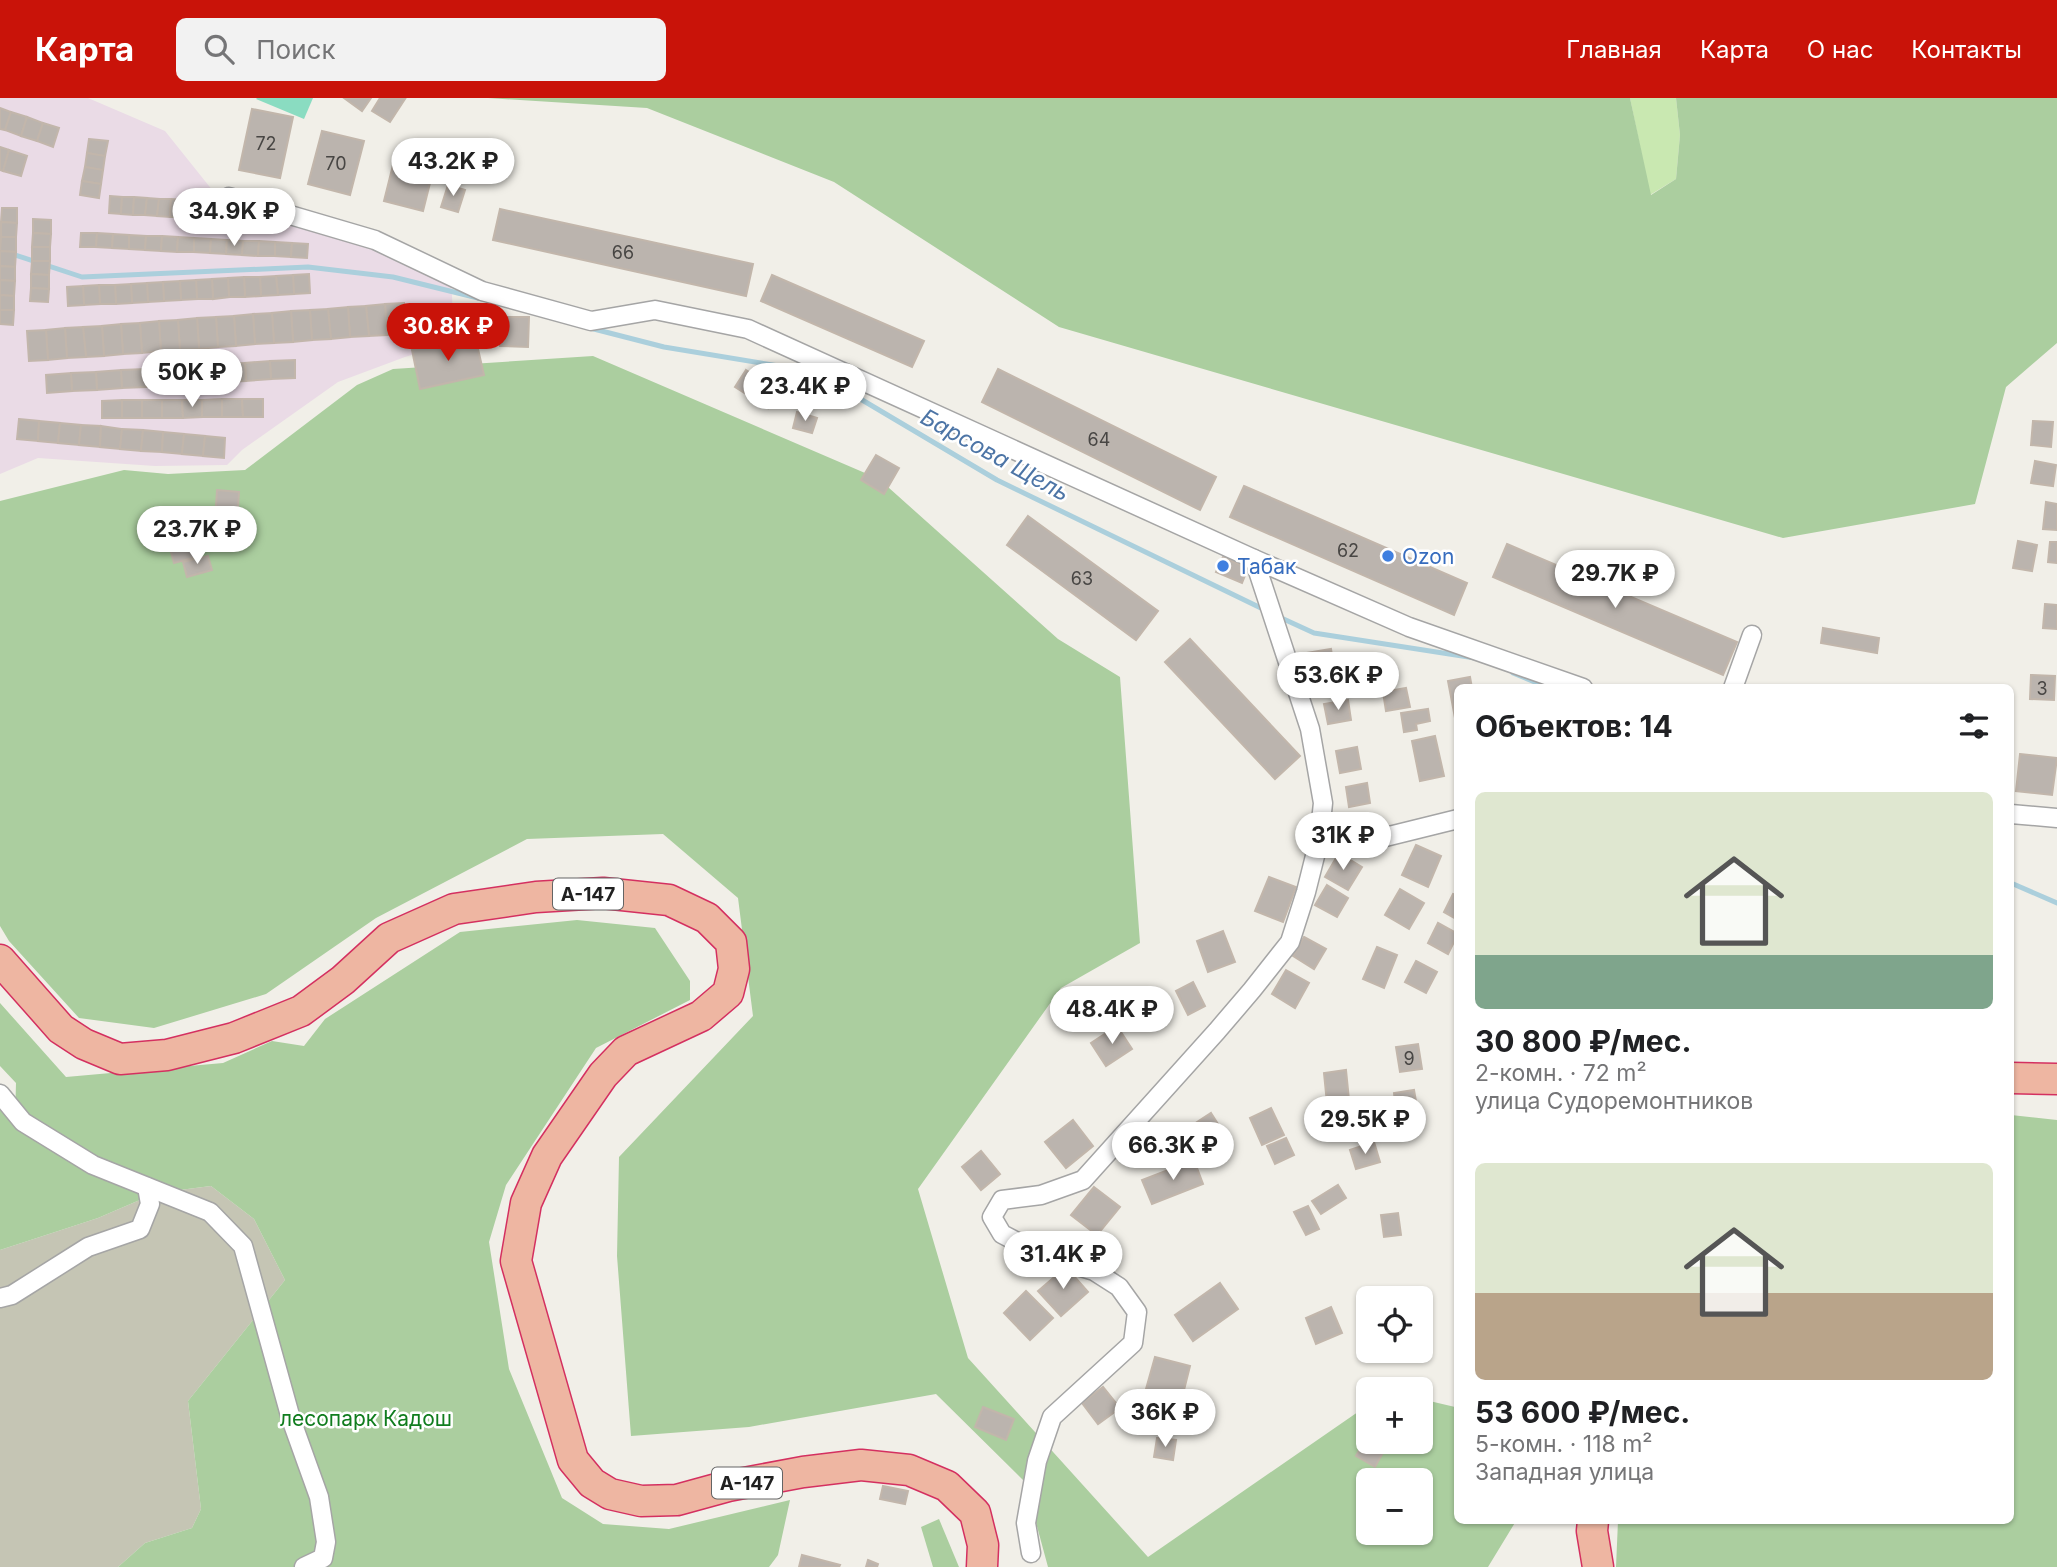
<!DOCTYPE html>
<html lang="ru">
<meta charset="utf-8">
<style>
:root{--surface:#fff;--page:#f2f2f2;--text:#202124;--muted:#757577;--accent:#c91309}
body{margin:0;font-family:Inter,sans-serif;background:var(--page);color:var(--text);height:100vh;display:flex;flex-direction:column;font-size:26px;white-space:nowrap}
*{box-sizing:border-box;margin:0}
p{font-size:23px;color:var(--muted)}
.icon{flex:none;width:38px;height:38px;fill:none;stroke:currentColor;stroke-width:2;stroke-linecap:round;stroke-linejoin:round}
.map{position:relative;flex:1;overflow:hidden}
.details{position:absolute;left:1454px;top:586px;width:560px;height:840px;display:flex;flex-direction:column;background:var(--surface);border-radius:10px;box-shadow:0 2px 5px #0004}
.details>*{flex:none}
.controls{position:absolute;left:1356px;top:1188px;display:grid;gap:14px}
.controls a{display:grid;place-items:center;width:77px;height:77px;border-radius:10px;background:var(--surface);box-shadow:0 2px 5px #0004;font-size:35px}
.price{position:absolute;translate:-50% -60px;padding:0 16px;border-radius:24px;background:#fff;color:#222;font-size:23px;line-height:46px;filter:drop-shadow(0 2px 4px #0008)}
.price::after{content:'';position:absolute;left:50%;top:42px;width:21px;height:16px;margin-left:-10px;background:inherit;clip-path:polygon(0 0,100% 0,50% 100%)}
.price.current{background:var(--accent);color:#fff}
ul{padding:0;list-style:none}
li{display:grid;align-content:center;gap:14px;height:371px;padding:0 21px}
li span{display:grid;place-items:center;height:217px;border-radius:10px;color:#555}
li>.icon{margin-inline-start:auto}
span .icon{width:126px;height:126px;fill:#fffc;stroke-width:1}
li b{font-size:30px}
h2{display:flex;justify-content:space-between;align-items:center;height:84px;padding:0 21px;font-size:30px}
header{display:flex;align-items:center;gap:42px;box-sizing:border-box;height:98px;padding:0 35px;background:var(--accent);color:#fff}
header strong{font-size:33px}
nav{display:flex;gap:38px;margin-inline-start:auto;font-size:24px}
.search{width:490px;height:63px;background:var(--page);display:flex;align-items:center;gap:18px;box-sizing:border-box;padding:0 24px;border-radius:10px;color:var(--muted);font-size:26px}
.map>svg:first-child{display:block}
.industrial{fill:#eadbe6}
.construction{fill:#c5c5b4}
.grass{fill:#c9e8b1}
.forest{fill:#abce9f;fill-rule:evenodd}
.pitch{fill:#8adcc1}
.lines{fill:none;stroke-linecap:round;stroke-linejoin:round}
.stream{stroke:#abcfdc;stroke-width:5}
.building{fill:#bbb4ae;stroke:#c2b6ab;stroke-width:2}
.minor-casing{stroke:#a5a5a5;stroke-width:21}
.trunk-casing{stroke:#d43060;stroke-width:33}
.minor{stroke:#fff;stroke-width:18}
.trunk{stroke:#eeb6a2;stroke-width:30}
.shop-dot{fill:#3f7fe0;stroke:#fff;stroke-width:2.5}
.labels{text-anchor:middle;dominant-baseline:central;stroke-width:5;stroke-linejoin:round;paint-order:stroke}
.number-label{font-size:18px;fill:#484644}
.shield{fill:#fff;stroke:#646464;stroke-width:2}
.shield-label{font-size:19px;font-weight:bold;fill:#212121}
.shop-label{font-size:21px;fill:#366cbe;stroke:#fff;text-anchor:start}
.park-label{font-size:21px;fill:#117d1f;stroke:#fff}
.water-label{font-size:23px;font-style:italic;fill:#4d75a6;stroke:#fff}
</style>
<header>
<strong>Карта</strong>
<div class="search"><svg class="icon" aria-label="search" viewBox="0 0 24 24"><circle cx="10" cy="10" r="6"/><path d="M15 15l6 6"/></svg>Поиск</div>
<nav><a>Главная</a><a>Карта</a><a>О нас</a><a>Контакты</a></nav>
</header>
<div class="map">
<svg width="2057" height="1469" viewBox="0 0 2057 1469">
<rect width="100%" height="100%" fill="#f1efe8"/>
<polygon class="industrial" points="0,0 88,0 165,33 213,93 229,97 451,175 454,244 405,259 338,284 242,352 227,367 155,368 38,360 0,376"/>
<polygon class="construction" points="211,1088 254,1121 285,1182 188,1303 201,1411 192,1430 145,1445 118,1469 0,1469 0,1152 98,1120 156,1095"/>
<polygon class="grass" points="1630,0 1676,0 1680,37 1676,81 1650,97"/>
<g class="forest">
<polygon points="488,0 1630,0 1651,97 1676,81 1680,37 1676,0 2057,0 2057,245 2006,289 1975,406 1783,440 1059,229 834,84 647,10"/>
<path d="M 593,258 L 879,381 L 1058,541 L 1120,579 L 1140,845 L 1061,890 L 918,1091 L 968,1260 L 1148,1459 L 1368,1307 L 1368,1344 L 1421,1344 L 1421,1301 L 1455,1309 L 1458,1313 L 1458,1423 L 1516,1423 L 1488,1469 L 1048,1469 L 1025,1384 L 936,1296 L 749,1329 L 631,1338 L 617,1158 L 619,1059 L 753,918 L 738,800 L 663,736 L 527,741 L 376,820 L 266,896 L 154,930 L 79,920 L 9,843 L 0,828 L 0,403 L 124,372 L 168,376 L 245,372 L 357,287 L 393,271 ZM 1368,1382 L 1421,1382 L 1421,1435 L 1368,1435 Z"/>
<polygon points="577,822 655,830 690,883 690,902 596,950 506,1087 489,1144 509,1271 562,1400 603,1426 669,1431 790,1402 778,1457 769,1469 118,1469 145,1445 192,1430 201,1411 188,1303 285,1182 254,1121 211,1088 156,1095 98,1120 0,1152 0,1011 15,1021 16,985 0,968 0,905 66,979 223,965 272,943 304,948 325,921 460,834"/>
<polygon points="2011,1017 2057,1022 2057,1469 1616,1469 1618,1423 2011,1423"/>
<polygon points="939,1421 959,1469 933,1469 921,1429"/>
</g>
<polygon class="pitch" points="257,0 313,0 304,21 256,1"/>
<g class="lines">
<g class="stream">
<polyline points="0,152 82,179 308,169 393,179 482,201"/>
<polyline points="590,230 664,249 815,274 997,382 1265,512"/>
<polyline points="1277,518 1314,535 1475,560"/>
<polyline points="1513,575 1549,590"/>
<polyline points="2011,785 2057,805"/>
</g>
</g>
<g class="building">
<polygon points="344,0 371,0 362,13"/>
<polygon points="380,0 405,1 390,24 372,13"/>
<polygon points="0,10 11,14 5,32 0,31"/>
<polygon points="252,11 293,19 280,80 239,72"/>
<polygon points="11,14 27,19 21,38 5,32"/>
<polygon points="27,19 43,25 37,43 21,38"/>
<polygon points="43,25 59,30 53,49 37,43"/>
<polygon points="322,33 364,43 350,97 308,86"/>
<polygon points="89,41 108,43 105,58 87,55"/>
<polygon points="455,46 465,53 454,69 444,62"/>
<polygon points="0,49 9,52 3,73 0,72"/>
<polygon points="397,51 436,61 423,113 384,103"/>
<polygon points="9,52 27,58 21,78 3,73"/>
<polygon points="87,55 105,58 103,72 85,69"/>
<polygon points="85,69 103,72 101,86 82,83"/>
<polygon points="82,83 101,86 99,100 80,97"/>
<polygon points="448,87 465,92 458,114 441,109"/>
<polygon points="110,98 122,99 121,116 109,115"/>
<polygon points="122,99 134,99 133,117 121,116"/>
<polygon points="134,99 147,100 145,117 133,117"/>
<polygon points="147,100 159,101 157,118 145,117"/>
<polygon points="159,101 171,101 170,119 157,118"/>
<polygon points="171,101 183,102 181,119 170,119"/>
<polygon points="183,102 195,103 194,120 181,119"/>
<polygon points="195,103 207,104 206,121 194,120"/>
<polygon points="2,110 17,110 17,125 1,124"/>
<polygon points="500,111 753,166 746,198 493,142"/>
<polygon points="33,121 51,122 51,136 33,135"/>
<polygon points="1,124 17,125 16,139 1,139"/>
<polygon points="33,135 51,136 50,149 32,149"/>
<polygon points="81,135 97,135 96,149 80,149"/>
<polygon points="97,135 113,136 112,150 96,149"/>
<polygon points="113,136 129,137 129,151 112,150"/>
<polygon points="129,137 146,138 145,152 129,151"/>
<polygon points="146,138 162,138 161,153 145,152"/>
<polygon points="162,138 178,139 177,154 161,153"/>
<polygon points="1,139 16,139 16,154 0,153"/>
<polygon points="178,139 194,140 194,154 177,154"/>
<polygon points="194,140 211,141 210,155 194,154"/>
<polygon points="211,141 227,142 226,156 210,155"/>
<polygon points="227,142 243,143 242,157 226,156"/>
<polygon points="243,143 259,143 258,158 242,157"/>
<polygon points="259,143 275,144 275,158 258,158"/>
<polygon points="275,144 292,145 291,159 275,158"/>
<polygon points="292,145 308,146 307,160 291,159"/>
<rect x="32" y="149" width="18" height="14"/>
<polygon points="0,153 16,154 15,169 0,168"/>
<polygon points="32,163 50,163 49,177 31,176"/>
<polygon points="0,168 15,169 15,183 0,182"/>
<polygon points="31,176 49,177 49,191 31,190"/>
<polygon points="309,176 310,195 294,196 293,177"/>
<polygon points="293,177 294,196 278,197 276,178"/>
<polygon points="772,177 924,243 912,269 761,203"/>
<polygon points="276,178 278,197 261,198 260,179"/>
<polygon points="244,179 260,179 261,198 245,199"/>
<polygon points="244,179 245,199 229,199 228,180"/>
<polygon points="228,180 229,199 213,201 212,181"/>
<polygon points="212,181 213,201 197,201 196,182"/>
<polygon points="0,182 15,183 14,198 0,197"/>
<polygon points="196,182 197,201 181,202 180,183"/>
<polygon points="180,183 181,202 164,203 163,184"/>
<polygon points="163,184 164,203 148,204 147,185"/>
<polygon points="147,185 148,204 132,205 131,186"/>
<polygon points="131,186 132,205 116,206 115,187"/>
<polygon points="99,187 115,187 116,206 100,206"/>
<polygon points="99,187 100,206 84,207 83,188"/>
<polygon points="83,188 84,207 68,208 67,189"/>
<polygon points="31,190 49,191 48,204 30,203"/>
<polygon points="0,197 14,198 14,212 0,212"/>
<polygon points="404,205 406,235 387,237 385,206"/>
<polygon points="385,206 387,237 369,238 366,208"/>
<polygon points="366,208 369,238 350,239 348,209"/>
<polygon points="348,209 350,239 331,241 328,211"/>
<polygon points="328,211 331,241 312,242 310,212"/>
<polygon points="0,212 14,212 13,227 0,226"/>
<polygon points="310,212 312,242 293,244 291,213"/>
<polygon points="291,213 293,244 274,245 272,215"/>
<polygon points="272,215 274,245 255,246 253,216"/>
<polygon points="253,216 255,246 236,248 234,218"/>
<polygon points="234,218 236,248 218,249 216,219"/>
<polygon points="216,219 218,249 199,251 197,220"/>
<polygon points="500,219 529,219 528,249 500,248"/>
<polygon points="197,220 199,251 180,252 178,222"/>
<polygon points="178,222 180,252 161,253 159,223"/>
<polygon points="159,223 161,253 142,255 140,225"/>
<polygon points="140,225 142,255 123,256 121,226"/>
<polygon points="121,226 123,256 104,258 102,228"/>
<polygon points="102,228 104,258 86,259 83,229"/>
<polygon points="83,229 86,259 67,260 65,230"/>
<polygon points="65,230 67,260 48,262 46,232"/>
<polygon points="46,232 48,262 29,263 27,233"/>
<polygon points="475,238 484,277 420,291 412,252"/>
<polygon points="295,262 295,280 271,281 270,263"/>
<polygon points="270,263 271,281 246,283 245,265"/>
<polygon points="245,265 246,283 221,284 220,266"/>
<polygon points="220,266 221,284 196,286 195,268"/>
<polygon points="195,268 196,286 171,287 170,269"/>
<polygon points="170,269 171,287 146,289 146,271"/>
<polygon points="146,271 146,289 122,290 121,272"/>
<polygon points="998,271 1216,379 1200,412 982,304"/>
<polygon points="121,272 122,290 97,292 96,274"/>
<polygon points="746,272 779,293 768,310 735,289"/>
<polygon points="96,274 97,292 72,293 71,275"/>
<polygon points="71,275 72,293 47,295 46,277"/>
<polygon points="222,301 242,301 243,319 222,319"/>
<polygon points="222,301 222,319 202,319 202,302"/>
<polygon points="242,301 263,301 263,319 243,319"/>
<polygon points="122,302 122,320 102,320 102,303"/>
<rect x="122" y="302" width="20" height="18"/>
<rect x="142" y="302" width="20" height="18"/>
<polygon points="162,302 182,302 183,320 162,320"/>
<polygon points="182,302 202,302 202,319 183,320"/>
<polygon points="797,314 817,320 812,335 793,330"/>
<polygon points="19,321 39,323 38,343 17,341"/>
<polygon points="39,323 60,325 58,345 38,343"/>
<polygon points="2033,323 2053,324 2051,349 2031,347"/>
<polygon points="60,325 81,327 79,347 58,345"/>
<polygon points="81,327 101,328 100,349 79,347"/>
<polygon points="101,328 122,331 120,351 100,349"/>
<polygon points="122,331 143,332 141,353 120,351"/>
<polygon points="143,332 163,334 162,354 141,353"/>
<polygon points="163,334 184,336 182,356 162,354"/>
<polygon points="184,336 205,338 203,358 182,356"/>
<polygon points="205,338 225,340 224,360 203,358"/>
<polygon points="876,357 899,370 884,396 861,382"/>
<polygon points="2035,363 2056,367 2053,388 2031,385"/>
<polygon points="1244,388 1467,485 1454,517 1230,419"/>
<polygon points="217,392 239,394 237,424 215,423"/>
<polygon points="2046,404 2057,406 2057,432 2043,431"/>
<polygon points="1028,418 1158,513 1136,542 1007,447"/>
<polygon points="185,419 196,459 174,465 163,425"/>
<polygon points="2018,443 2037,447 2032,473 2013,470"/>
<polygon points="2050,444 2057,444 2057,465 2048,464"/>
<polygon points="1507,446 1737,544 1723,577 1493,479"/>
<polygon points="208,458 212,472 187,479 183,464"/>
<polygon points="1223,459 1248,470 1242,485 1216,474"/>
<polygon points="2045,506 2057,507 2057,531 2043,530"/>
<polygon points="1823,530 1879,540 1877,555 1821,545"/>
<polygon points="1190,541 1300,658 1275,681 1165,564"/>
<polygon points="1331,551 1336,583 1311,587 1306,555"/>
<polygon points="2031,577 2055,578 2054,602 2030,601"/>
<polygon points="1470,579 1472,590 1458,590 1458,619 1455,620 1448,583"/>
<polygon points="1406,590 1410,609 1386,613 1383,594"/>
<polygon points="1348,602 1351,622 1328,626 1324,606"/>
<polygon points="1428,611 1430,623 1416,626 1417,632 1404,634 1401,615"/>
<polygon points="1435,638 1444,678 1420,683 1412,643"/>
<polygon points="1357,649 1361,671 1340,675 1336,653"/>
<polygon points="2020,656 2057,660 2052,697 2016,693"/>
<polygon points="1367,685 1370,705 1349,709 1346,689"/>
<polygon points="1416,747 1441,758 1428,789 1402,777"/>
<polygon points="1339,755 1362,769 1348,792 1325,779"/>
<polygon points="1269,779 1296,789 1283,824 1255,813"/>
<polygon points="1327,787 1348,800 1337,819 1315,807"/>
<polygon points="1400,791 1424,805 1409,831 1385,817"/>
<polygon points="1453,796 1458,798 1458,822 1444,814"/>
<polygon points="1438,825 1458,836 1448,856 1428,845"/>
<polygon points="1223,833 1235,864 1208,874 1197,843"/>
<polygon points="1304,839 1326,851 1314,871 1293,858"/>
<polygon points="1377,849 1397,857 1384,890 1363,881"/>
<polygon points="1416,863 1437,874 1426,895 1405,884"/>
<polygon points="1286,872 1309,885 1295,910 1272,896"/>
<polygon points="1193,884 1205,908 1188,917 1176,893"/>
<polygon points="1117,928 1132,951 1106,968 1091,945"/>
<polygon points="1418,946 1422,971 1400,974 1396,949"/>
<polygon points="1346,972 1349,1002 1327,1005 1324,975"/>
<polygon points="1414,992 1417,1009 1396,1012 1394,995"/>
<polygon points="1271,1010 1284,1037 1262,1047 1250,1020"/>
<polygon points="1211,1015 1223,1034 1206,1045 1194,1026"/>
<polygon points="1073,1022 1093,1048 1066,1070 1045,1044"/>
<polygon points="1286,1040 1294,1057 1275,1066 1267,1048"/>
<polygon points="1374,1044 1380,1064 1356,1071 1350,1052"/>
<polygon points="981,1053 1000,1076 981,1092 962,1069"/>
<polygon points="1194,1062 1203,1086 1152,1106 1142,1082"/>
<polygon points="1338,1087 1346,1100 1321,1116 1312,1103"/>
<polygon points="1094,1089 1120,1109 1097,1137 1071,1117"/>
<polygon points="1308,1108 1319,1131 1306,1137 1294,1114"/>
<polygon points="1398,1115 1401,1137 1384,1139 1381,1117"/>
<polygon points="1066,1169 1088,1194 1061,1218 1038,1193"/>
<polygon points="1220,1185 1238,1211 1193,1243 1175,1217"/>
<polygon points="1026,1193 1053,1220 1030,1242 1004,1215"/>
<polygon points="1331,1209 1342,1235 1316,1246 1306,1220"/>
<polygon points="1155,1259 1190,1268 1182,1300 1146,1291"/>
<polygon points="1103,1289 1120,1310 1098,1326 1082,1305"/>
<polygon points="983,1309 1014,1321 1006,1342 975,1329"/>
<polygon points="1368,1337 1368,1344 1389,1344 1375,1369 1356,1358"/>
<polygon points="1157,1340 1176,1342 1173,1362 1154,1359"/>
<polygon points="883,1388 908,1393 905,1406 880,1401"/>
<polygon points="802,1457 840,1467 839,1469 799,1469"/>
<polygon points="868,1462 878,1466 877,1469 866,1469"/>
</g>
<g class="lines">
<defs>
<g id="minor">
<polyline points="229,99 375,142 482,193 591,223 655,212 748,231 1254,461 1409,529 1583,590"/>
<polyline points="1733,590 1752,537"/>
<polyline points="2011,716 2057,720"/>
<polyline points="1319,742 1369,743 1458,721"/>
<polyline points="0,996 23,1024 93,1067 210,1114 243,1148 291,1321 319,1399 326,1444 323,1460 304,1469"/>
<polyline points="0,1200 12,1197 88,1149 140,1131 150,1106 147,1089"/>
<polyline points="1031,1455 1026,1425 1037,1363 1052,1319 1133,1245 1137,1214 1119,1189 1094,1173 1044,1158 1002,1136 992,1119 1002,1102 1041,1097 1083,1082 1217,933 1252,892 1290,844 1306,794 1319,742 1323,705 1310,631 1254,461"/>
</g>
<g id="trunk">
<polyline points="0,862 61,931 84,946 120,961 167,957 234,940 301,913 343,882 389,840 454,811 536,799 603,795 669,802 707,820 731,844 734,871 728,895 701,918 626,953 603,977 547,1058 526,1105 516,1163 573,1362 592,1385 610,1396 641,1403 677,1402 728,1388 803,1374 861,1367 909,1372 947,1388 975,1415 983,1447 982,1469"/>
<polyline points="2011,980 2057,981"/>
<polyline points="1593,1423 1592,1433 1598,1469"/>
</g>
</defs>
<use href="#minor" class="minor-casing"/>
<use href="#trunk" class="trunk-casing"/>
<use href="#minor" class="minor"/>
<use href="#trunk" class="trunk"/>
</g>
<g class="shop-dot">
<circle cx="1388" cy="458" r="7"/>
<circle cx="1223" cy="468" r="7"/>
</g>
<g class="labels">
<g class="number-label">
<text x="266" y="45">72</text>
<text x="336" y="65">70</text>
<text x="623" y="154">66</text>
<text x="1099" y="341">64</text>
<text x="1348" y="452">62</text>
<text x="1082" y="480">63</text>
<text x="2042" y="590">3</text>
<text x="1409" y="960">9</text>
</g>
<g class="shield">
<rect x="553" y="780.5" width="70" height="31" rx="5"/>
<rect x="712" y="1369.5" width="70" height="31" rx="5"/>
</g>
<g class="shield-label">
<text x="588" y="796">А-147</text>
<text x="747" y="1385">А-147</text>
</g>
<g class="shop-label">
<text x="1402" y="458">Ozon</text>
<text x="1237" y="468">Табак</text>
</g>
<g class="park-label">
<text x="366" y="1320">лесопарк Кадош</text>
</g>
<g class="water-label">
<text transform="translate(995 357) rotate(29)">Барсова Щель</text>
</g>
</g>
</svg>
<div class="controls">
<a><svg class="icon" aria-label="locate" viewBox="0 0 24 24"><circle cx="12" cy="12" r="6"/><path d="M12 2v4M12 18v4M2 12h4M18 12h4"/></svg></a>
<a>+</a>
<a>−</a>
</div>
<b class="price" style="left:453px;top:100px">43.2K ₽</b>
<b class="price" style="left:234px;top:150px">34.9K ₽</b>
<b class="price current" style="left:448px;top:265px">30.8K ₽</b>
<b class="price" style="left:192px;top:311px">50K ₽</b>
<b class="price" style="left:805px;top:325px">23.4K ₽</b>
<b class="price" style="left:197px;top:468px">23.7K ₽</b>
<b class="price" style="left:1615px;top:512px">29.7K ₽</b>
<b class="price" style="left:1338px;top:614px">53.6K ₽</b>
<b class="price" style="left:1343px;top:774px">31K ₽</b>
<b class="price" style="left:1112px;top:948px">48.4K ₽</b>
<b class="price" style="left:1365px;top:1058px">29.5K ₽</b>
<b class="price" style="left:1173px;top:1084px">66.3K ₽</b>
<b class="price" style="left:1063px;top:1193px">31.4K ₽</b>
<b class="price" style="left:1165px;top:1351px">36K ₽</b>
<section class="details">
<h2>Объектов: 14<svg class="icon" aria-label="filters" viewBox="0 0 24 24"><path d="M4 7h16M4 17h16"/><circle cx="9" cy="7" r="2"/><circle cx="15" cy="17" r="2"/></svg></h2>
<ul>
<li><span style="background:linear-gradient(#dfe7d0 75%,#7fa58c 0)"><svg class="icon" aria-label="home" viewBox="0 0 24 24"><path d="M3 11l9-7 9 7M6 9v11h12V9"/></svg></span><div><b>30 800 ₽/мес.</b><p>2-комн. · 72 m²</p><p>улица Судоремонтников</p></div></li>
<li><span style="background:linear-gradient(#dfe7d0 60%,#b9a48a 0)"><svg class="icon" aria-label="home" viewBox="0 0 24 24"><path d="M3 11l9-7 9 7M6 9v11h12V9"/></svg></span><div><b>53 600 ₽/мес.</b><p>5-комн. · 118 m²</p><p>Западная улица</p></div></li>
</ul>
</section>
</div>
